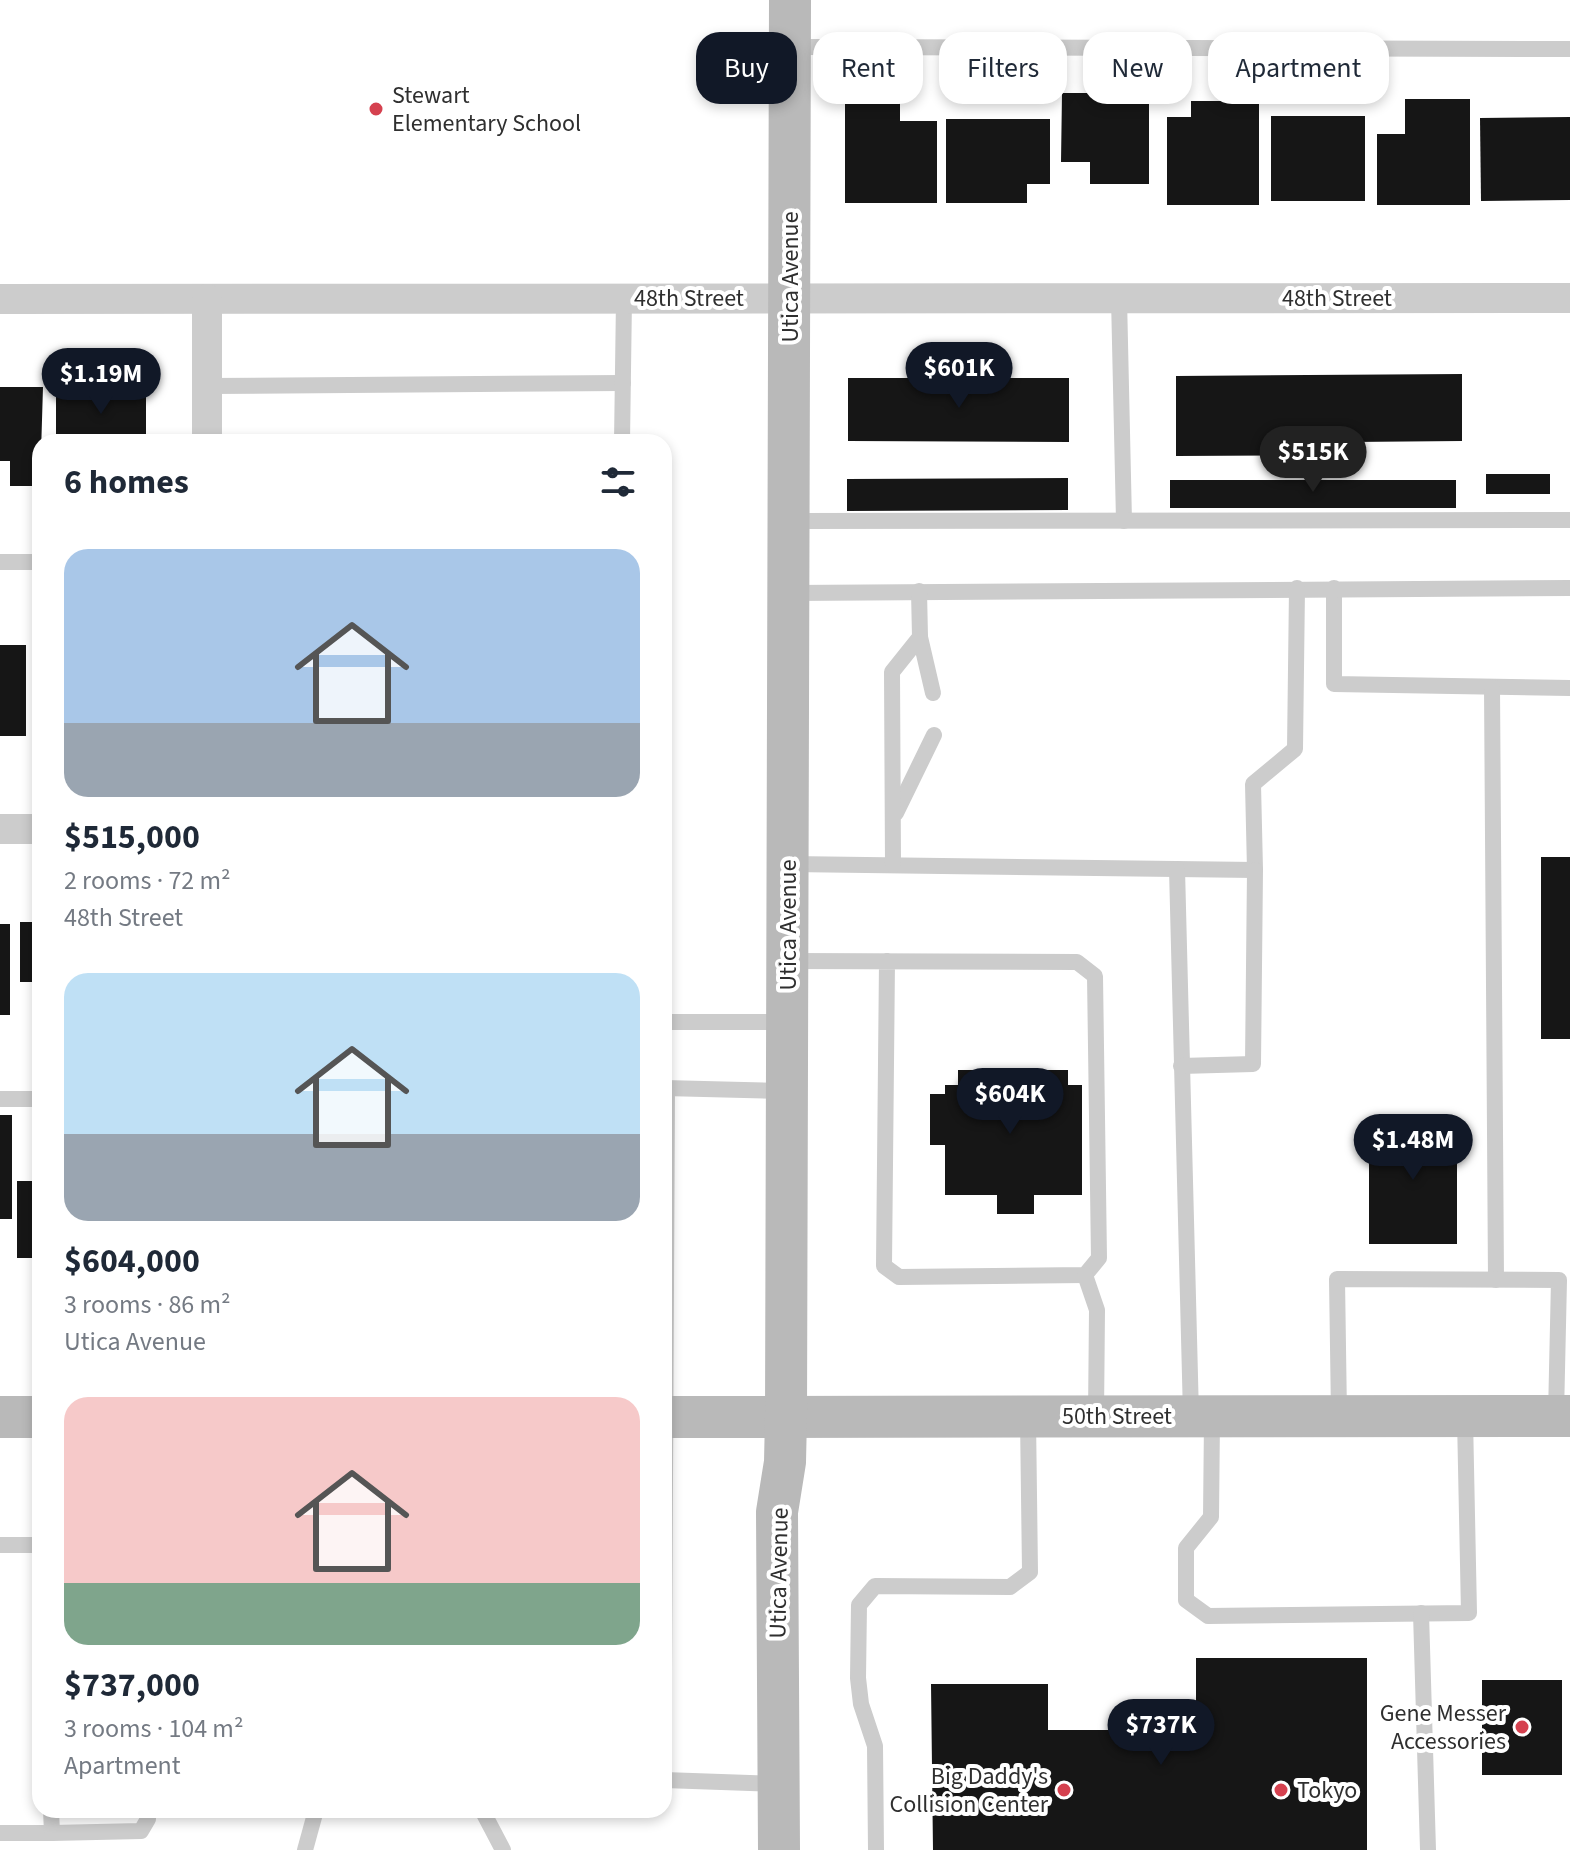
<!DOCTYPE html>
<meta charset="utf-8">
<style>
:root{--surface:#fff;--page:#f6f6f7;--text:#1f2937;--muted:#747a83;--accent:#111827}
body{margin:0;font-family:"Source Sans 3",sans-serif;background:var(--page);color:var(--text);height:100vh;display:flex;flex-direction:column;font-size:30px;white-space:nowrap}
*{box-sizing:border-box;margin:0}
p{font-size:26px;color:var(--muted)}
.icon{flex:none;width:44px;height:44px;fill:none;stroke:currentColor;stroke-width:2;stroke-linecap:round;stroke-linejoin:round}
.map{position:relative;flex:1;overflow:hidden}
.drawer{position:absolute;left:32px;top:434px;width:640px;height:1384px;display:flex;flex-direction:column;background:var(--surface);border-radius:24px;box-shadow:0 4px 12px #0003}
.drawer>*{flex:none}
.top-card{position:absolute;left:696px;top:32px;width:754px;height:72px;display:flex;gap:16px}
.price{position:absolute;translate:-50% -68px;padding:0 18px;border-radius:28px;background:var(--accent);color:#fff;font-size:26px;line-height:52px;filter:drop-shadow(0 2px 4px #0008)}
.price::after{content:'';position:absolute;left:50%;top:48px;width:24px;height:18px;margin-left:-12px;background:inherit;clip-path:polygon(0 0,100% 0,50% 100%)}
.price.selected{background:#222;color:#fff}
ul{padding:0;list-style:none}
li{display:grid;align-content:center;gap:16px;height:424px;padding:0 32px}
li span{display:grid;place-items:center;height:248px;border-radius:24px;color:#555}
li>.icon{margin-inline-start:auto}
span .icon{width:144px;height:144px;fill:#fffc;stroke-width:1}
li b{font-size:34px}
h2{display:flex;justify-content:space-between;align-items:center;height:96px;padding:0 32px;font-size:34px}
.pill{padding:0 28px;border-radius:24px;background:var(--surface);box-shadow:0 4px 12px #0003;font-size:28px;line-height:72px}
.pill.selected{background:var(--accent);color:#fff}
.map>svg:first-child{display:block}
.building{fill:#161616}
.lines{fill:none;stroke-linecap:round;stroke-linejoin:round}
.lane{stroke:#ccc;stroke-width:16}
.street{stroke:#ccc;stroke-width:30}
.secondary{stroke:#b9b9b9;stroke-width:42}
.poi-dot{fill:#d5414f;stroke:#fff;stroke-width:3}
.labels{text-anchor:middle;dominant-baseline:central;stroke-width:8;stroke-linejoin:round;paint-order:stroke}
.poi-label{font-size:24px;fill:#2f2f2f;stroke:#fff;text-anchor:start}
.street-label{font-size:24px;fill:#2f2f2f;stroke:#fff}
</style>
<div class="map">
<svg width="1570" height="1850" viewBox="0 0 1570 1850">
<rect width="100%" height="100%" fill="#fff"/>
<g class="building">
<polygon points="1062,93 1149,93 1149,184 1090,184 1090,162 1061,162"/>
<polygon points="845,94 900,94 900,121 937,121 937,203 845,203"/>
<polygon points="1405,99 1470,99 1470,205 1377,205 1377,134 1405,134"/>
<polygon points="1191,101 1259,101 1259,205 1167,205 1167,117 1191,117"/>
<rect x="1271" y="116" width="94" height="85"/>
<polygon points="1570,117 1570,200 1481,201 1480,118"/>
<polygon points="946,119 1050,119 1050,184 1027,184 1027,203 946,203"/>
<polygon points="1462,374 1462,441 1351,442 1351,455 1176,456 1176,376"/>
<polygon points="848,378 1069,378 1069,442 848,441"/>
<polygon points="0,387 43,387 40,486 10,486 10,461 0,461"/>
<rect x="56" y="389" width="90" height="53"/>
<rect x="1486" y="474" width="64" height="20"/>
<polygon points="1068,478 1068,510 847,511 847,479"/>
<rect x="1170" y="480" width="286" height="28"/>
<rect x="0" y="645" width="26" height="91"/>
<polygon points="664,856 672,865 664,873"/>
<rect x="1541" y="857" width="29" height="182"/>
<rect x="20" y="922" width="20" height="60"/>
<rect x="0" y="924" width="10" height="91"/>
<polygon points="958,1070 1068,1070 1068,1085 1082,1085 1082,1195 1034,1195 1034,1214 997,1214 997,1195 945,1195 945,1145 930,1145 930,1094 945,1094 945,1085 958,1085"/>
<rect x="0" y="1115" width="12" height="104"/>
<rect x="1369" y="1121" width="88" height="123"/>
<rect x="17" y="1181" width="23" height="77"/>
<polygon points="1196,1658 1367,1658 1367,1850 933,1850 931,1684 1048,1684 1048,1730 1196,1730"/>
<rect x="1482" y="1680" width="80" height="95"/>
<rect x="211" y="1810" width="149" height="3"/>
</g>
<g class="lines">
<g class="lane">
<polyline points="792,47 1570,49"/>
<polyline points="1119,298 1124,521"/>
<polyline points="207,386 623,383"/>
<polyline points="622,442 624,299"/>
<polyline points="791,521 1570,520"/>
<polyline points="0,562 40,562"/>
<polyline points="1334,588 1334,684 1570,688"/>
<polyline points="791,593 1570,588"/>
<polyline points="920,637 933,693"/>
<polyline points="1492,687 1496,1280"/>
<polyline points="896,813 934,735"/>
<polyline points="790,864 1255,870 1253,784 1295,749 1297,588"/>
<polyline points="893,865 892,672 920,637 919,591"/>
<polyline points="1177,869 1191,1415"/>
<polyline points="789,961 1077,962 1095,976 1099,1258 1085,1275 899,1277 884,1266 887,961"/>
<polyline points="664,1022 786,1022"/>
<polyline points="1181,1066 1253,1064 1255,870"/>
<polyline points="664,1088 786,1091"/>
<polyline points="0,1099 40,1099"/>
<polyline points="1085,1275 1097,1310 1096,1416"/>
<polyline points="1339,1415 1337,1279 1559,1280 1556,1415"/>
<polyline points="1212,1419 1211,1517 1186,1548 1186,1600 1208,1616 1469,1613 1465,1418"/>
<polyline points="0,1545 40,1545"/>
<polyline points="1421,1613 1428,1850"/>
<polyline points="664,1673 667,1088"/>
<polyline points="664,1780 778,1784"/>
<polyline points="482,1810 503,1850"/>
<polyline points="0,1833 52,1833 51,1810"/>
<polyline points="52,1833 141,1831 148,1819 148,1810"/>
<polyline points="305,1850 316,1810"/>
<polyline points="876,1850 875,1746 861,1704 858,1678 859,1605 875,1586 1010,1587 1030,1572 1028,1418"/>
</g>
<g class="street">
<polyline points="0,299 1570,298"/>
<polyline points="207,442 207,299"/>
<polyline points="0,829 40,829"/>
</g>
<g class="secondary">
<polyline points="0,1417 40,1417"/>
<polyline points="664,1417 1570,1416"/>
<polyline points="779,1850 777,1512 785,1462 786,1417 790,0"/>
</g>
</g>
<g class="poi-dot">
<circle cx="376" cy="109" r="8"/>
<circle cx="1522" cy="1727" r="8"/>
<circle cx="1064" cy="1790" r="8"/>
<circle cx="1281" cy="1790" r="8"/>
</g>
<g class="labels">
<g class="poi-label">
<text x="392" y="95">Stewart<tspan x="392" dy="28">Elementary School</tspan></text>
<text x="1506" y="1713" text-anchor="end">Gene Messer<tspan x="1506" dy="28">Accessories</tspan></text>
<text x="1048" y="1776" text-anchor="end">Big Daddy's<tspan x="1048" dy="28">Collision Center</tspan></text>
<text x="1297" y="1790">Tokyo</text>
</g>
<g class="street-label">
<text transform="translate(790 277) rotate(-90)">Utica Avenue</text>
<text x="689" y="298">48th Street</text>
<text x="1337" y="298">48th Street</text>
<text transform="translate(788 925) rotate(-90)">Utica Avenue</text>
<text x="1117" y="1416">50th Street</text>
<text transform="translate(779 1573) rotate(-89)">Utica Avenue</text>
</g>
</g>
</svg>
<b class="price" style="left:959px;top:410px">$601K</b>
<b class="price" style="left:101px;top:416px">$1.19M</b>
<b class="price selected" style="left:1313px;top:494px">$515K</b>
<b class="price" style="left:1010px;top:1136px">$604K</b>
<b class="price" style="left:1413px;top:1182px">$1.48M</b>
<b class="price" style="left:1161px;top:1767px">$737K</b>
<div class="top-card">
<a class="pill selected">Buy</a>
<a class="pill">Rent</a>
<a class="pill">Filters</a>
<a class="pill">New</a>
<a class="pill">Apartment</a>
</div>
<section class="drawer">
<h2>6 homes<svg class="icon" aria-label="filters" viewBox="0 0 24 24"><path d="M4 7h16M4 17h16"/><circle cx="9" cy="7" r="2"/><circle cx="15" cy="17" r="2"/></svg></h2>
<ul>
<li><span style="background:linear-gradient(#a9c7e8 70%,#9aa5b1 0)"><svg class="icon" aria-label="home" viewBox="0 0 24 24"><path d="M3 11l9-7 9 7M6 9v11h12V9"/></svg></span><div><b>$515,000</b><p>2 rooms · 72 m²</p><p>48th Street</p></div></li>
<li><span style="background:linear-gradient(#bfe0f5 65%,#9aa5b1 0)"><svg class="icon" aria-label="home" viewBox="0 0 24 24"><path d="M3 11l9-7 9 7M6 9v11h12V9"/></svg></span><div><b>$604,000</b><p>3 rooms · 86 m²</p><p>Utica Avenue</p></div></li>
<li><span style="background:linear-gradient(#f6c9c9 75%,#7fa58c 0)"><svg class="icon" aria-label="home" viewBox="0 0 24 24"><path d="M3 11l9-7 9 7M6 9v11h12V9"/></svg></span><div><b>$737,000</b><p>3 rooms · 104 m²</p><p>Apartment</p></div></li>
</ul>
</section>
</div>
